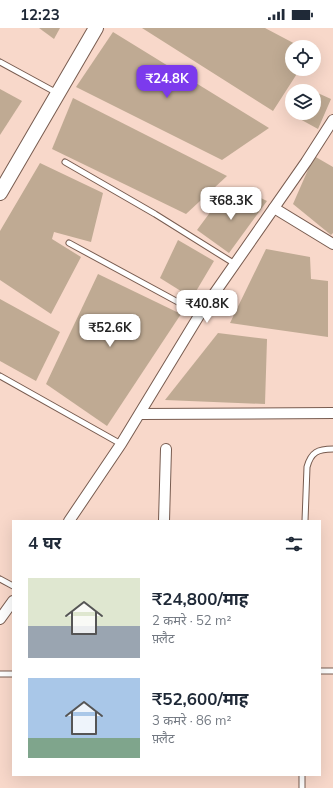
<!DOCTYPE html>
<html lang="hi">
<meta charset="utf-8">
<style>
:root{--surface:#fff;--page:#f2f2f3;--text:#1f2937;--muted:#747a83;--accent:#7c3aed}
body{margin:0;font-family:Mulish,"Noto Sans Devanagari",sans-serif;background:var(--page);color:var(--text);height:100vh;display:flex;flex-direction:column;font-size:15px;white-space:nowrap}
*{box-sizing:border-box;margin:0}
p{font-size:13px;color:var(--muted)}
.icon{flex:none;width:22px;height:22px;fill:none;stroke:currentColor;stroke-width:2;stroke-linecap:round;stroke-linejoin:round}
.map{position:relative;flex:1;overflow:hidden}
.sheet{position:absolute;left:12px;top:492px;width:309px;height:256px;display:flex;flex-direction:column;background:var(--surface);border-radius:0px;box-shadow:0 4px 16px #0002}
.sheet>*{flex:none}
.controls{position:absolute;left:285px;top:12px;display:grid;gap:8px}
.controls a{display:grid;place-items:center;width:36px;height:36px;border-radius:50%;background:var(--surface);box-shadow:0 4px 16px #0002;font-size:20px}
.price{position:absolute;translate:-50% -34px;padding:0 9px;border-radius:8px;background:#fff;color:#222;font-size:13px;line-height:26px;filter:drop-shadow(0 1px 2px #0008)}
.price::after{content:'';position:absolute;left:50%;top:24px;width:12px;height:9px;margin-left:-6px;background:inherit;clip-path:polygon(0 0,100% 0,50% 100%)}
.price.on{background:var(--accent);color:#fff}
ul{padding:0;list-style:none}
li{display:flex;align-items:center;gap:12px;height:100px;padding:0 16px}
li span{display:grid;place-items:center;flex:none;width:112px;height:80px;border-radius:0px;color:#555}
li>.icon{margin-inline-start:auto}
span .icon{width:48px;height:48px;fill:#fffc;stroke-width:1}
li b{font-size:17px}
h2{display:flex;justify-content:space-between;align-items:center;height:48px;padding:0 16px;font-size:17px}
.status{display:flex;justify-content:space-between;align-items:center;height:28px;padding:0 20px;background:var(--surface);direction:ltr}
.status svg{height:11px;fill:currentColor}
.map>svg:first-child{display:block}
.building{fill:#bfaa93}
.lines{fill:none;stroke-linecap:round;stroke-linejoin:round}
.lane-casing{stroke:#785c50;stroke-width:7}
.street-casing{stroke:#785c50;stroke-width:12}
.secondary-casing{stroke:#785c50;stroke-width:16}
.lane{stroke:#fff;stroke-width:5}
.street{stroke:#fff;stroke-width:10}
.secondary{stroke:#fff;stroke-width:14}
</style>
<div class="status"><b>12:23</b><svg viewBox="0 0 49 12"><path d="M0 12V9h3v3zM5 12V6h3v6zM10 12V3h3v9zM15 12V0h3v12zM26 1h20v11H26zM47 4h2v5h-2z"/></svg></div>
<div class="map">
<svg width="333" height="760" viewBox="0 0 333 760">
<rect width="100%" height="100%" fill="#f8d8ca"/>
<g class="building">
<polygon points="39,0 60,0 54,11"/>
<polygon points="142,0 265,0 301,19 292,19 292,41 300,41 273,83"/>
<polygon points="113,4 269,100 222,132 76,59"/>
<polygon points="300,57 331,71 318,101 289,85 292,78 292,85 314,85 314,63 298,63"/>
<polygon points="0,61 22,73 0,107"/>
<polygon points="73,70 227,148 186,186 52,121"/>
<polygon points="314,128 333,139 333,205 331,207 293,176"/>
<polygon points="40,135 103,165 91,214 54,204 52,211 81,229 51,286 0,252 0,203"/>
<polygon points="246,163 267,173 229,225 197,202 220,171 234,180"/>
<polygon points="178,212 214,233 192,270 160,250"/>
<polygon points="266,221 310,229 311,251 328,253 328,309 230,295"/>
<polygon points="98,246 181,286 107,398 46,356"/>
<polygon points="0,271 60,304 36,353 0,333"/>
<polygon points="218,305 267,311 265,376 165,372"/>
</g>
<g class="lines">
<defs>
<g id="lane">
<polyline points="0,34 57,65"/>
<polyline points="65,134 155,186 235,236"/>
<polyline points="69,215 200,286"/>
<polyline points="0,348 121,416"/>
<path d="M 305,493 L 307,439 C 311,424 318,421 333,421"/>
<polyline points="0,551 13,558"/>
<polyline points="320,643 333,643"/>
<polyline points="0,646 13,646"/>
<polyline points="302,760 302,747"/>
</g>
<g id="street">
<polyline points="274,180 333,216"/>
<polyline points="140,386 333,385"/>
<polyline points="69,493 121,416 200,286 306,134 333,92"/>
<polyline points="164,493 166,421"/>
<polyline points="0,591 13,573"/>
</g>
<polyline id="secondary" points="0,165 96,0"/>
</defs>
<use href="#lane" class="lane-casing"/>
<use href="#street" class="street-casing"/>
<use href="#secondary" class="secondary-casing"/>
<use href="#lane" class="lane"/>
<use href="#street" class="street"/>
<use href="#secondary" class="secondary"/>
</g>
</svg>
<div class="controls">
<a><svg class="icon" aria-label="locate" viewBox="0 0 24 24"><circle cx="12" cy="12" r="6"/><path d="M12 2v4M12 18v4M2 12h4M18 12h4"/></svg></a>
<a><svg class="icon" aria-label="layers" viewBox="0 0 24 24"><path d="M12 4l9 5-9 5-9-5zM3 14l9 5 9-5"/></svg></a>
</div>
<b class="price on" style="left:167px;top:71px">₹24.8K</b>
<b class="price" style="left:231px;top:193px">₹68.3K</b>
<b class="price" style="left:207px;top:296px">₹40.8K</b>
<b class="price" style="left:110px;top:320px">₹52.6K</b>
<section class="sheet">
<h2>4 घर<svg class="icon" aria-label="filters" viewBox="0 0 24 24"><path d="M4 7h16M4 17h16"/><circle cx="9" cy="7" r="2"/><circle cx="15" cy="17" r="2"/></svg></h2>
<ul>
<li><span style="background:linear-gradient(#dfe7d0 60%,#9aa5b1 0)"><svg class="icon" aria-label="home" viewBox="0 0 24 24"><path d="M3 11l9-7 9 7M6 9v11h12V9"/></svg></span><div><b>₹24,800/माह</b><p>2 कमरे · 52 m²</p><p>फ़्लैट</p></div></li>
<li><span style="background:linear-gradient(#a9c7e8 75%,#7fa58c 0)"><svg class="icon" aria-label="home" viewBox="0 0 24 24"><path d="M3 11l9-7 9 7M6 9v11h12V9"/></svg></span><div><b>₹52,600/माह</b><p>3 कमरे · 86 m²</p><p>फ़्लैट</p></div></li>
</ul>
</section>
</div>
